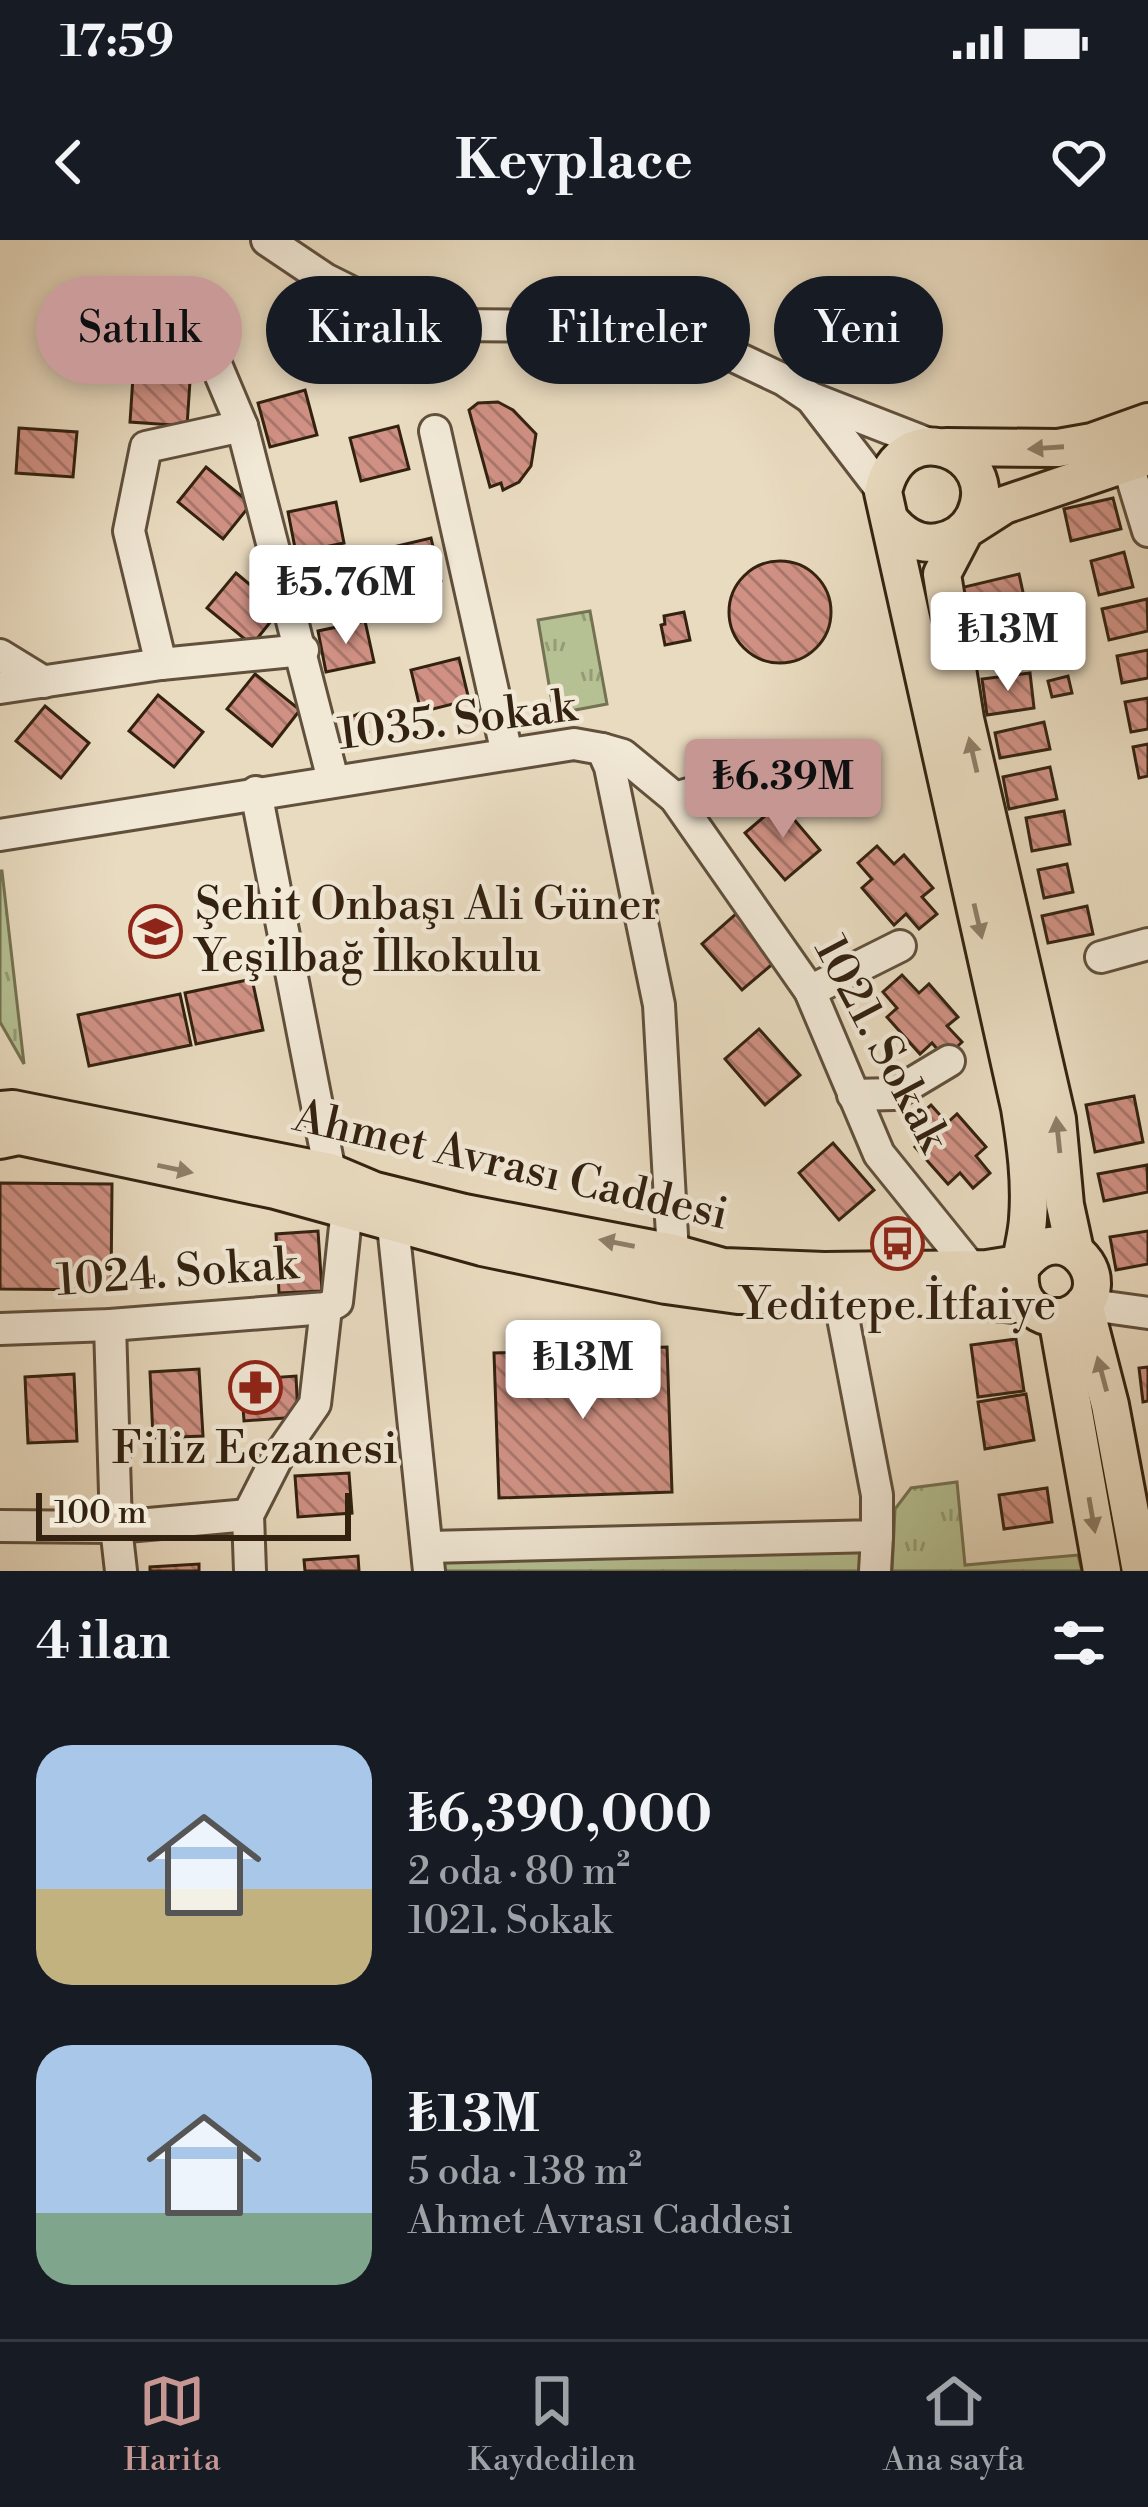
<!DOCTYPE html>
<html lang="tr">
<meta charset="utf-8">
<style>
:root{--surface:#171b24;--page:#20242c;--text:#f1f3f6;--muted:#9ea1a6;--line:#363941;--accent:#c59692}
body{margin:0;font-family:"Libre Bodoni",serif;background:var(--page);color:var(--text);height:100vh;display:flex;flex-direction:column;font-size:45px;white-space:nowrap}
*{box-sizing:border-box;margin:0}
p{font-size:39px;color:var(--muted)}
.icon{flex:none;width:66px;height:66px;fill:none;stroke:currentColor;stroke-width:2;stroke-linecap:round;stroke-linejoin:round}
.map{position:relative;height:1331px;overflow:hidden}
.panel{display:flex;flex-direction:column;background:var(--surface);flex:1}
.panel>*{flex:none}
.banner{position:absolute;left:36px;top:36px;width:1077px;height:108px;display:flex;gap:24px}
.scale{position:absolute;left:36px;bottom:30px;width:315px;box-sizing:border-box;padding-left:12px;border:6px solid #332210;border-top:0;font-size:33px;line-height:42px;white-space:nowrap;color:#332210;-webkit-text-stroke:9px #f1e8d6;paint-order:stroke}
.price{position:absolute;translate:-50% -102px;padding:0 27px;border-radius:12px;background:#fff;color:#222;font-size:39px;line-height:78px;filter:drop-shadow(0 3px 6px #0008)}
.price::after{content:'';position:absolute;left:50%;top:72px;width:36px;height:27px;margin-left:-18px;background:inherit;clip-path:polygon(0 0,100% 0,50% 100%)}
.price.current{background:var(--accent);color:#111}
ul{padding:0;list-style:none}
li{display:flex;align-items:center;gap:36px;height:300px;padding:0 36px}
li span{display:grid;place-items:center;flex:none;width:336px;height:240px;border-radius:36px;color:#555}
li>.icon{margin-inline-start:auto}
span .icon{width:144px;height:144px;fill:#fffc;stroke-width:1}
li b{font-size:51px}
h2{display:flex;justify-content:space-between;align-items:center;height:144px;padding:0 36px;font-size:51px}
.chip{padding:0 42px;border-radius:54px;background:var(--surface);box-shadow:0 6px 18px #0003;font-size:42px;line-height:108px}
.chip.current{background:var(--accent);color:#111}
.status{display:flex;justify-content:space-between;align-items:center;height:84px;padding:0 60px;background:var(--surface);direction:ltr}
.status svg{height:33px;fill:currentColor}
header{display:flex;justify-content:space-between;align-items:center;height:156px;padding:0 36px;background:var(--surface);font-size:54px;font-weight:800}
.tab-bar{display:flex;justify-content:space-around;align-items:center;height:168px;border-top:3px solid var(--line);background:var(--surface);font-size:33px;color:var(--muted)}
.tab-bar a{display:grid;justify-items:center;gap:6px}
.tab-bar .current{color:var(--accent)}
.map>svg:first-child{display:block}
.park{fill:url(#park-tufts);stroke:#747252;stroke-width:3}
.building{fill:url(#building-back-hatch);stroke:#332210;stroke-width:3}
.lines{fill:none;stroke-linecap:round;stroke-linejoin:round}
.minor-casing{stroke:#60503c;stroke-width:36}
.major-casing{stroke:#332210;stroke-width:42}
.minor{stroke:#f1e8d6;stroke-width:30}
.major{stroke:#e9dbc0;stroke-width:36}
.oneway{fill:#8e7e68}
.labels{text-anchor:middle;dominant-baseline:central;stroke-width:9;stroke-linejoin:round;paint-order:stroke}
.street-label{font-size:45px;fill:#332210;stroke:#f1e8d6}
.poi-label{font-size:45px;fill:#332210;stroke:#f1e8d6}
</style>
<div class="status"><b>17:59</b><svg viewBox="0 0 49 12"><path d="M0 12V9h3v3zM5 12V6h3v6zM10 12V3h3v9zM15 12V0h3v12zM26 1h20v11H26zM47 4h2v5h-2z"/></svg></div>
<header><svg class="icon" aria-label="back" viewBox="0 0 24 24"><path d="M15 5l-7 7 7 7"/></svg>Keyplace<svg class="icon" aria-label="heart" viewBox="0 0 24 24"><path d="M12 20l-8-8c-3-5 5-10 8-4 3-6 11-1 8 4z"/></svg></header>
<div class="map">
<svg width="1148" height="1331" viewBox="0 0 1148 1331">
<defs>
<pattern id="park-tufts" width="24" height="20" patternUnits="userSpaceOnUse" patternTransform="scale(3)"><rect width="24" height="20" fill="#b5c193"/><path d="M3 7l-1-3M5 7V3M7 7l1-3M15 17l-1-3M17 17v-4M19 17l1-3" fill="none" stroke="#949c77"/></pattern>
<pattern id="building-back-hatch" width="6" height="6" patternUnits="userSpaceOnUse" patternTransform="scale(3)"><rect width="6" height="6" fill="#d09184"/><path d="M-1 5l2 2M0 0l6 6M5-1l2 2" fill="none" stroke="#a9766b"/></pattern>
</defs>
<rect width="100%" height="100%" fill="#e9dbc0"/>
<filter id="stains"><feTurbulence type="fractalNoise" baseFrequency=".00167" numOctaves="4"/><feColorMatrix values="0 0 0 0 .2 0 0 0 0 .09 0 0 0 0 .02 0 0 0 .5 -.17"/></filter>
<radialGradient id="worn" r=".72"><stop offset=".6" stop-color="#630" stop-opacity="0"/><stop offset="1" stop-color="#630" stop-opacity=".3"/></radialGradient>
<g class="park">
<polygon points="590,371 607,464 554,474 538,380"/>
<polygon points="0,631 2,631 24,824 0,782"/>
<polygon points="957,1242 965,1325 1078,1315 1082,1331 892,1331 895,1269 911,1248"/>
<polygon points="865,1306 864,1331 445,1331 444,1320"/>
</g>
<g class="building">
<polygon points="133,137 190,141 187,186 130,182"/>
<polygon points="305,150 317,195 270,207 258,163"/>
<polygon points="498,162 513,170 536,194 531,226 519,242 503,250 501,243 490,247 469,170 478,163"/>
<polygon points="398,186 409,229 361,241 350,198"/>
<polygon points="19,188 77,192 73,237 16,233"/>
<polygon points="206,227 251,264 223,299 178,262"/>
<polygon points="1113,258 1121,289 1071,301 1064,269"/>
<polygon points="336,262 344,303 296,313 288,272"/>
<polygon points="431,298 441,341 391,354 380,310"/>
<polygon points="1124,312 1133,347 1099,355 1091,321"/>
<circle cx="780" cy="372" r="51"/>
<polygon points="236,333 280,370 252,405 207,368"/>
<polygon points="1019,334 1026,366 967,380 960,348"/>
<polygon points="1147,359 1148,391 1109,400 1102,369"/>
<polygon points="684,372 690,400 665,405 661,385 665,384 664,376"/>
<polygon points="365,381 374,422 326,432 318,391"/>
<polygon points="1028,386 1032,415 985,422 980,393"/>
<polygon points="1148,410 1148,438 1122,443 1117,416"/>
<polygon points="459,418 469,460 421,472 411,430"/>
<polygon points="1030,433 1034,468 987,475 982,439"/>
<polygon points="255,434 300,470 272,506 227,469"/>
<polygon points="1068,436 1072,453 1052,457 1048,441"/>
<polygon points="158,455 203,492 174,527 129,491"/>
<polygon points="1148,458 1148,489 1131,492 1125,462"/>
<polygon points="45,466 89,503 61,538 16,501"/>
<polygon points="360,473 368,492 352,498 345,480"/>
<polygon points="1044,482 1050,509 1000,518 995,493"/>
<polygon points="1148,504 1148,536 1139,538 1133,507"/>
<polygon points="1050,527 1057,559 1009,569 1003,537"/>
<polygon points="780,563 820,610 785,640 745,593"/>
<polygon points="1064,571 1070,604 1032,611 1026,578"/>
<polygon points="877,606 894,624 904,615 933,648 922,657 937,674 919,689 906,674 894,685 862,648 872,639 858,623"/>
<polygon points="1067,624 1073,652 1044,658 1038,630"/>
<polygon points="1087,666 1093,694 1048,703 1042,676"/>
<polygon points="736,674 776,721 742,750 702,704"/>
<polygon points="902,735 919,753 929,744 958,777 947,786 962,802 945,818 932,803 920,814 887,777 897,768 883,752"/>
<polygon points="252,739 263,790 196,804 185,753"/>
<polygon points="180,754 191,805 89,826 78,775"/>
<polygon points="759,789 800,835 765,865 725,819"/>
<polygon points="1134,856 1143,902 1095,912 1086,865"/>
<polygon points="931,865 947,883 957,874 986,907 976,916 990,933 973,948 960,933 948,944 915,907 926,898 911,882"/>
<polygon points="833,903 874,950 839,980 799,933"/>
<polygon points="1147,925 1148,952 1104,961 1098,934"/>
<polygon points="0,943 112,944 111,1050 0,1049"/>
<polygon points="318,991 322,1051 279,1053 276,994"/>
<polygon points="1148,991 1148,1024 1116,1030 1110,997"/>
<polygon points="1016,1099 1024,1151 978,1157 971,1105"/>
<polygon points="667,1107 672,1252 499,1258 494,1113"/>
<polygon points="1148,1127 1148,1161 1143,1162 1139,1128"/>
<polygon points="199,1129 203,1196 153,1198 150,1132"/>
<polygon points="74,1134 77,1201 28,1203 25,1137"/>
<polygon points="296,1136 298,1177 244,1181 241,1140"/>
<polygon points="1026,1154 1034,1200 985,1209 978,1162"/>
<polygon points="349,1233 352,1273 298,1277 295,1236"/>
<polygon points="1047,1248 1052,1282 1004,1289 999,1255"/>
<polygon points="358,1316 359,1331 305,1331 304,1320"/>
<polygon points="199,1324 199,1331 150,1331 150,1327"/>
</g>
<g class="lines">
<defs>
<g id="minor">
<polyline points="267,0 325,39 383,68 450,85 563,86 672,99 727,113 784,140 811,158 929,204"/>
<polyline points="101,114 215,122 242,186 333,540"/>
<polyline points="811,158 883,252"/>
<polyline points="435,191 507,514"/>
<polyline points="1127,222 1148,291"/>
<polyline points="0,415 44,442"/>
<polyline points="161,424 129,291 146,207 242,186"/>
<polyline points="0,448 161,424 303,410"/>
<polyline points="602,509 623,515 675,558 810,751 879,914 971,1028"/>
<polyline points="675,558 785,526"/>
<polyline points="0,595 574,504 602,509 610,527 659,765 673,1013 669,1032"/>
<polyline points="1101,717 1148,704"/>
<polyline points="810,751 900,706"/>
<polyline points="853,855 894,854 949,821"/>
<polyline points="382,964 393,985 429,1331"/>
<polyline points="1084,1064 1148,1073"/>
<polyline points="110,1085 116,1287 121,1331"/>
<polyline points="0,1089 110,1085 326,1068 337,1062 347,968 330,932 256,552"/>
<polyline points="0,1286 116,1287 248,1275"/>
<polyline points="429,1307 877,1296 877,1255 839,1057"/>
<polyline points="250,1331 248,1275 276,1220 315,1164 326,1068"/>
<polyline points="875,1331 877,1296"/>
</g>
<g id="major">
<polyline points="946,207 1058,208 1092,202 1148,182"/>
<path d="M 890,280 C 902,295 918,306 939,302 C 955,299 968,290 975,275 C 1004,212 901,170 883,252 L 1020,868 C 1026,905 1031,942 1028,979 C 1027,999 1018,1024 1020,1043 C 1021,1056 1028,1067 1039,1073 C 1050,1079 1064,1079 1075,1072 C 1120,1044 1066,973 1024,1023"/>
<polyline points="0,870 13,869 330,932 375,951 464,973 673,1013 723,1027 824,1031 987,1029 1024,1023"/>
<polyline points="0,900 19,896 275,950 482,1007 666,1045 738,1055 937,1057 1028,1065"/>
<polyline points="1075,1011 1065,965 1057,879 965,479 942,334 965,290 1004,265 1148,216"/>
<polyline points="1084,1064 1110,1165 1141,1331"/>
<polyline points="1057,1077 1102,1331"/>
</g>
</defs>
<use href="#minor" class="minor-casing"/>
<use href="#major" class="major-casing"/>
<use href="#minor" class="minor"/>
<use href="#major" class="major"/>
</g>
<defs><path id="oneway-solid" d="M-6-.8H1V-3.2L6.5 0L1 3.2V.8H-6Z" transform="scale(3)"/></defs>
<g class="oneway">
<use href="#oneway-solid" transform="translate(1046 208) rotate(176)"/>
<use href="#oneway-solid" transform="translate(973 515) rotate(-103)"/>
<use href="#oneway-solid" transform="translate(978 681) rotate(77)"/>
<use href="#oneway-solid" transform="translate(1058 895) rotate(-96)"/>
<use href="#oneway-solid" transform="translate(175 929) rotate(12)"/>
<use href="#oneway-solid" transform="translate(617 1003) rotate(-169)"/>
<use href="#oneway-solid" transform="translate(1102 1134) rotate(-105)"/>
<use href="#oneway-solid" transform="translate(1092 1275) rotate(80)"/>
</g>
<defs>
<symbol id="school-ring" viewBox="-11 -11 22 22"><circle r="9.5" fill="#f1e8d6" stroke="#8f2418" stroke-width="1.5"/><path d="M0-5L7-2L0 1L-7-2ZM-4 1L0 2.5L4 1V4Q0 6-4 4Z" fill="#8f2418"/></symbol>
<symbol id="bus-ring" viewBox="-11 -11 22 22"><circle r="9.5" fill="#f1e8d6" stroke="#8f2418" stroke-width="1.5"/><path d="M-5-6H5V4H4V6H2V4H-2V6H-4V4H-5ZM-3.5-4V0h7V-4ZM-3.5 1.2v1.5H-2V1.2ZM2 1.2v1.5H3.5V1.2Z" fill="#8f2418"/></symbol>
<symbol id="pharmacy-ring" viewBox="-11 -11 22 22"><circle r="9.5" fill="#f1e8d6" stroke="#8f2418" stroke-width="1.5"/><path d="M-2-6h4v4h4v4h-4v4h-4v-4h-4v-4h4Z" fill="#8f2418"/></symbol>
</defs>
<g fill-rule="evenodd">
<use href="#school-ring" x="126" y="662" width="59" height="59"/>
<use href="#bus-ring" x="868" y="974" width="59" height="59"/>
<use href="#pharmacy-ring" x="226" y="1118" width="59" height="59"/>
</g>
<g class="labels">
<g class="street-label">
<text transform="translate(457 481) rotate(-7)">1035. Sokak</text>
<text transform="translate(881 804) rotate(62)">1021. Sokak</text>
<text transform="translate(511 926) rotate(13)">Ahmet Avrası Caddesi</text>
<text transform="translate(177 1033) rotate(-4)">1024. Sokak</text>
</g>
<g class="poi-label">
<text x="195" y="665" text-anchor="start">Şehit Onbaşı Ali Güner<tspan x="195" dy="52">Yeşilbağ İlkokulu</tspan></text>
<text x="898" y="1065">Yeditepe İtfaiye</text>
<text x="255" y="1209">Filiz Eczanesi</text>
</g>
</g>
<rect width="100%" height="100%" filter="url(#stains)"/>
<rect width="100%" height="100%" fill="url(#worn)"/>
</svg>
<div class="scale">100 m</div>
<b class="price" style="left:346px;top:407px">₺5.76M</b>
<b class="price" style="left:1008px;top:454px">₺13M</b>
<b class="price current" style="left:783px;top:601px">₺6.39M</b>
<b class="price" style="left:583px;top:1182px">₺13M</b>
<div class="banner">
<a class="chip current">Satılık</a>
<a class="chip">Kiralık</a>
<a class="chip">Filtreler</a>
<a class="chip">Yeni</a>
</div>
</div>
<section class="panel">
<h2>4 ilan<svg class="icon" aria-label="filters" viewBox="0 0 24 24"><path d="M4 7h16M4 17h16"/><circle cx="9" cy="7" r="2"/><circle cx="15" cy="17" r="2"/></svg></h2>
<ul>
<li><span style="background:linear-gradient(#a9c7e8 60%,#c2b280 0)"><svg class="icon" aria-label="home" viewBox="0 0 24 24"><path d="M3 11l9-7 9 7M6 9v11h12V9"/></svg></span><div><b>₺6,390,000</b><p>2 oda · 80 m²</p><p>1021. Sokak</p></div></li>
<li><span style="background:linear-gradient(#a9c7e8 70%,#7fa58c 0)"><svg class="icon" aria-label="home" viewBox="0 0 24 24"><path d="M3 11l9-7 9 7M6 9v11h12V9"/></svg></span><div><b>₺13M</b><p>5 oda · 138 m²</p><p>Ahmet Avrası Caddesi</p></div></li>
</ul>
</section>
<nav class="tab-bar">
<a class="current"><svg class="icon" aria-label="map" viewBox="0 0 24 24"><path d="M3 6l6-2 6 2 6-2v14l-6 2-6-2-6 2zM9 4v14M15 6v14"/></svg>Harita</a>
<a><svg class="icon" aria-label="saved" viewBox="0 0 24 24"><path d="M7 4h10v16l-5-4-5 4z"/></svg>Kaydedilen</a>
<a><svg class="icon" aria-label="home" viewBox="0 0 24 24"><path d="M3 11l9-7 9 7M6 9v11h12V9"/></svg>Ana sayfa</a>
</nav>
